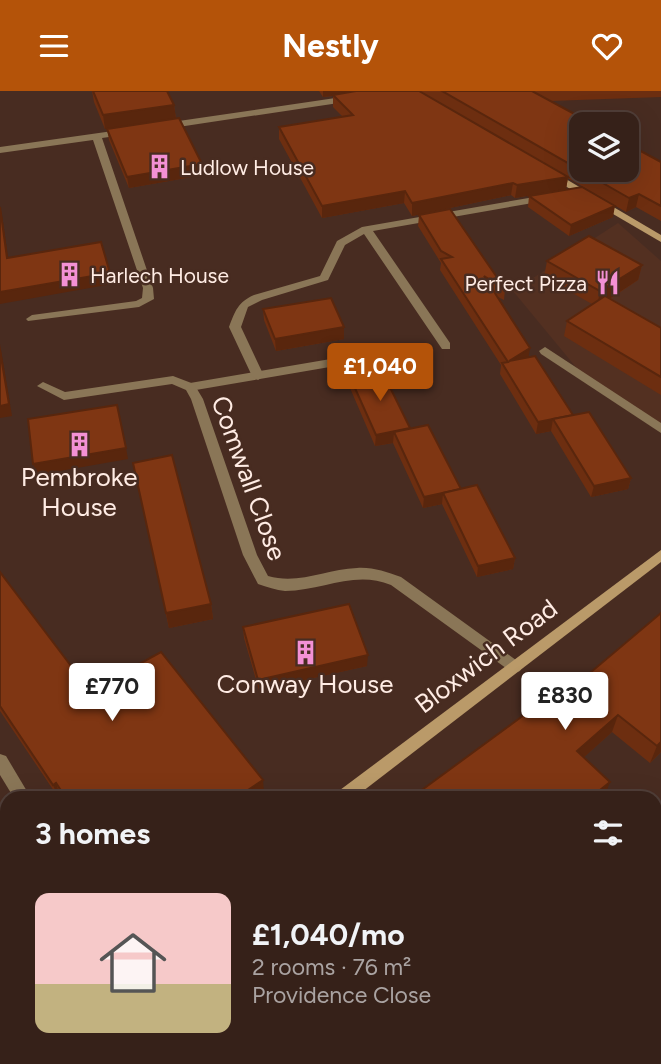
<!DOCTYPE html>
<meta charset="utf-8">
<style>
:root{--surface:#362119;--page:#412e26;--text:#f1f3f6;--muted:#aaa3a2;--line:#503e38;--accent:#b45309}
body{margin:0;font-family:Figtree,sans-serif;background:var(--page);color:var(--text);height:100vh;display:flex;flex-direction:column;font-size:26px;white-space:nowrap}
*{box-sizing:border-box;margin:0}
p{font-size:23px;color:var(--muted)}
.icon{flex:none;width:38px;height:38px;fill:none;stroke:currentColor;stroke-width:2;stroke-linecap:round;stroke-linejoin:round}
.map{position:relative;flex:1;overflow:hidden}
.side{position:absolute;left:0px;top:700px;width:662px;height:273px;display:flex;flex-direction:column;background:var(--surface);border-radius:21px 21px 0 0;box-shadow:0 7px 28px #0002,0 0 0 2px var(--line)}
.side>*{flex:none}
.fabs{position:absolute;left:569px;top:21px;display:grid;gap:14px}
.fabs a{display:grid;place-items:center;width:70px;height:70px;border-radius:14px;background:var(--surface);box-shadow:0 7px 28px #0002,0 0 0 2px var(--line);font-size:35px}
.price{position:absolute;translate:-50% -60px;padding:0 16px;border-radius:7px;background:#fff;color:#222;font-size:23px;line-height:46px;filter:drop-shadow(0 2px 4px #0008)}
.price::after{content:'';position:absolute;left:50%;top:42px;width:21px;height:16px;margin-left:-10px;background:inherit;clip-path:polygon(0 0,100% 0,50% 100%)}
.price.on{background:var(--accent);color:#fff}
ul{padding:0;list-style:none}
li{display:flex;align-items:center;gap:21px;height:175px;padding:0 35px}
li span{display:grid;place-items:center;flex:none;width:196px;height:140px;border-radius:14px;color:#555}
li>.icon{margin-inline-start:auto}
span .icon{width:84px;height:84px;fill:#fffc;stroke-width:1}
li b{font-size:30px}
h2{display:flex;justify-content:space-between;align-items:center;height:84px;padding:0 35px;font-size:30px}
header{display:flex;justify-content:space-between;align-items:center;height:91px;padding:0 35px;background:var(--accent);color:#fff;font-size:32px;font-weight:700}
.map>svg:first-child{display:block}
.built{fill:#533021}
.green{fill:#405916}
.lines{fill:none;stroke-linecap:round;stroke-linejoin:round}
.lane{fill:#8a7657;fill-rule:evenodd}
.street{fill:#8a7657;fill-rule:evenodd}
.secondary{fill:#ba9a69;fill-rule:evenodd}
.wall{fill:#6d2e10}
.shaded-wall{fill:#59260d}
.building{fill:#7f3613;stroke:#59260d;stroke-width:2}
.labels{text-anchor:middle;dominant-baseline:central;stroke-width:5;stroke-linejoin:round;paint-order:stroke}
.far-poi-label{font-size:21px;fill:#ffece4;stroke:#482c21;text-anchor:start}
.poi-label{font-size:26px;fill:#ffece4;stroke:#482c21}
.street-label{font-size:26px;fill:#ffece4;stroke:#482c21}
</style>
<header><svg class="icon" aria-label="menu" viewBox="0 0 24 24"><path d="M4 6h16M4 12h16M4 18h16"/></svg>Nestly<svg class="icon" aria-label="heart" viewBox="0 0 24 24"><path d="M12 20l-8-8c-3-5 5-10 8-4 3-6 11-1 8 4z"/></svg></header>
<div class="map">
<svg width="661" height="973" viewBox="0 0 661 973">
<rect width="100%" height="100%" fill="#482c21"/>
<polygon class="built" points="618,132 661,170 661,336 584,286 513,200"/>
<polygon class="green" points="661,848 661,973 507,973 516,966 654,966 655,853"/>
<g class="lines">
<g class="lane">
<polygon points="419,253 425,257 423,260 190,300 184,296 190,292"/>
<polygon points="545,256 661,332 661,342 541,263 539,260"/>
</g>
<g class="street">
<polygon points="349,5 352,6 352,10 165,38 160,35 165,32"/>
<polygon points="127,38 132,41 130,43 102,47 153,197 154,208 139,216 28,230 26,228 32,224 136,210 142,207 143,197 93,49 0,62 0,56"/>
<path d="M 546,104 L 550,105 L 550,109 L 373,140 L 450,252 L 450,258 L 442,258 L 364,143 L 345,154 L 328,189 L 262,209 L 248,216 L 241,236 L 264,285 L 258,289 L 252,285 L 229,236 C 235,220 238,211 254,204 L 320,185 L 337,150 L 362,136 Z"/>
<path d="M 173,285 L 194,293 L 203,308 L 257,464 L 268,485 C 299,494 326,478 357,477 C 373,476 386,481 401,486 L 520,572 L 522,576 L 520,580 L 515,582 L 510,580 L 391,494 C 354,479 323,500 285,500 C 276,499 267,496 258,493 L 243,464 L 191,308 L 186,299 L 172,293 L 64,309 L 37,295 L 43,291 L 65,301 Z"/>
<polygon points="0,663 6,665 31,707 14,707 0,684"/>
</g>
<g class="secondary">
<polygon points="548,81 554,81 661,144 661,151 548,85"/>
<polygon points="661,459 661,471 354,707 334,707 336,702"/>
<polygon points="7,957 7,966 16,966 14,973 0,973 0,959"/>
</g>
</g>
<g class="wall">
<polygon points="92,0 167,0 174,14 176,28 105,38 94,11"/>
<polygon points="319,0 661,0 661,6 550,10 661,71 661,130 636,116 626,121 568,87 566,98 515,107 511,104 412,125 404,112 322,127 279,48 279,36 343,26 333,16 333,5 323,6"/>
<polygon points="107,38 203,84 129,97 109,49"/>
<polygon points="529,105 613,126 569,145 528,116"/>
<polygon points="419,124 505,198 504,209 496,205 528,267 573,324 631,387 628,398 591,406 551,340 536,343 500,283 501,274 440,179 441,172 418,135"/>
<polygon points="547,170 642,174 638,189 610,208 661,237 661,304 564,245 567,230 592,213 544,186"/>
<polygon points="263,218 344,236 344,248 276,260 264,229"/>
<polygon points="350,286 461,398 515,467 513,478 477,486 442,413 423,417 393,352 375,355 350,297"/>
<polygon points="133,372 211,513 213,528 169,537"/>
<polygon points="0,481 90,600 264,702 257,707 62,707 60,705 58,706 0,620"/>
<polygon points="661,522 661,661 650,672 612,641 584,666 604,707 539,625"/>
<polygon points="243,536 367,575 259,599 244,547"/>
</g>
<g class="shaded-wall">
<polygon points="323,0 366,0 323,6"/>
<polygon points="174,14 176,28 105,38 103,24"/>
<polygon points="202,73 203,84 129,97 127,86"/>
<polygon points="568,86 566,98 515,107 517,94"/>
<polygon points="513,92 511,104 412,125 412,112"/>
<polygon points="405,100 404,112 322,127 322,115"/>
<polygon points="639,103 636,116 626,121 629,107"/>
<polygon points="0,115 2,125 10,179 7,167"/>
<polygon points="615,115 613,126 569,145 571,134"/>
<polygon points="642,174 638,189 597,216 600,200"/>
<polygon points="110,182 112,193 0,213 0,201"/>
<polygon points="344,236 344,248 276,260 275,248"/>
<polygon points="0,253 12,325 0,327"/>
<polygon points="530,257 528,269 509,270"/>
<polygon points="553,328 551,340 536,343 538,331"/>
<polygon points="394,341 393,352 375,355 376,344"/>
<polygon points="126,357 128,368 37,384 33,373"/>
<polygon points="631,387 628,398 591,406 594,395"/>
<polygon points="443,402 442,413 423,417 424,406"/>
<polygon points="515,467 513,478 477,486 478,475"/>
<polygon points="211,513 213,528 169,537 166,522"/>
<polygon points="368,564 367,575 259,599 258,589"/>
<polygon points="618,624 612,641 572,677 577,660"/>
<polygon points="661,651 661,661 650,672 657,655"/>
<polygon points="263,689 264,702 257,707 236,707"/>
<polygon points="610,691 604,707 590,707"/>
<polygon points="56,692 60,705 58,706 53,694"/>
<polygon points="7,889 7,902 0,906 0,894"/>
<polygon points="288,966 303,966 295,973 280,973"/>
</g>
<g class="building">
<polygon points="93,0 167,0 174,14 103,24"/>
<polygon points="356,0 419,0 568,86 517,94 513,92 412,112 405,100 322,115 279,36 353,24 333,4"/>
<polygon points="442,0 532,0 593,33 581,33 581,79 626,79 626,52 661,71 661,115 639,103 629,107"/>
<polygon points="179,27 202,73 127,86 107,38"/>
<polygon points="582,96 615,115 571,134 529,105"/>
<polygon points="0,116 7,167 101,151 110,182 0,201"/>
<polygon points="450,118 505,198 484,185 530,257 509,270 535,265 573,324 538,331 502,272 508,271 441,168 452,166 441,160 419,124"/>
<polygon points="589,145 642,174 600,200 547,170"/>
<polygon points="605,205 661,237 661,286 567,230"/>
<polygon points="331,207 344,236 275,248 263,218"/>
<polygon points="0,260 9,313 0,315"/>
<polygon points="382,280 410,337 376,344 350,286"/>
<polygon points="117,314 126,357 33,373 28,328"/>
<polygon points="589,321 631,387 594,395 553,328"/>
<polygon points="428,334 461,398 424,406 394,341"/>
<polygon points="172,364 211,513 166,522 133,372"/>
<polygon points="477,394 515,467 478,475 443,402"/>
<polygon points="0,481 90,600 161,561 263,689 236,707 66,707 56,692 53,694 0,615"/>
<polygon points="349,513 368,564 258,589 243,536"/>
<polygon points="661,522 661,651 657,655 618,624 577,660 610,691 590,707 411,707 532,618 539,625"/>
<polygon points="0,752 7,763 7,889 0,894"/>
<polygon points="97,966 288,966 280,973 89,973"/>
</g>
<defs>
<symbol id="building-bare" viewBox="-9 -9 18 18"><path d="M-4-6H4V6H1V3H-1V6H-4ZM-2.5-4.3h1.7v1.8h-1.7ZM.8-4.3h1.7v1.8H.8ZM-2.5-1h1.7V.8h-1.7ZM.8-1h1.7V.8H.8Z" fill="#f391d5" stroke="#482c21" stroke-width="2.5" paint-order="stroke"/></symbol>
<symbol id="restaurant-bare" viewBox="-9 -9 18 18"><path d="M-5-6h1v4h1v-4h1v4h1v-4h1v5L-1.5 .5V6h-2V.5L-5-1ZM5-6V6H3V1.5H1.5Q1.5-4 5-6Z" fill="#f391d5" stroke="#482c21" stroke-width="2.5" paint-order="stroke"/></symbol>
</defs>
<g fill-rule="evenodd">
<use href="#building-bare" x="142" y="58" width="35" height="35"/>
<use href="#building-bare" x="52" y="166" width="35" height="35"/>
<use href="#restaurant-bare" x="590" y="174" width="35" height="35"/>
<use href="#building-bare" x="62" y="336" width="35" height="35"/>
<use href="#building-bare" x="288" y="544" width="35" height="35"/>
</g>
<g class="labels">
<g class="far-poi-label">
<text x="180" y="76">Ludlow House</text>
<text x="90" y="184">Harlech House</text>
<text x="587" y="192" text-anchor="end">Perfect Pizza</text>
</g>
<g class="poi-label">
<text x="79" y="386">Pembroke<tspan x="79" dy="30">House</tspan></text>
<text x="305" y="593">Conway House</text>
</g>
<g class="street-label">
<text transform="translate(249 387) rotate(70)">Comwall Close</text>
<text transform="translate(486 565) rotate(-37)">Bloxwich Road</text>
</g>
</g>
</svg>
<div class="fabs">
<a><svg class="icon" aria-label="layers" viewBox="0 0 24 24"><path d="M12 4l9 5-9 5-9-5zM3 14l9 5 9-5"/></svg></a>
</div>
<b class="price on" style="left:380px;top:312px">£1,040</b>
<b class="price" style="left:112px;top:632px">£770</b>
<b class="price" style="left:565px;top:641px">£830</b>
<section class="side">
<h2>3 homes<svg class="icon" aria-label="filters" viewBox="0 0 24 24"><path d="M4 7h16M4 17h16"/><circle cx="9" cy="7" r="2"/><circle cx="15" cy="17" r="2"/></svg></h2>
<ul>
<li><span style="background:linear-gradient(#f6c9c9 65%,#c2b280 0)"><svg class="icon" aria-label="home" viewBox="0 0 24 24"><path d="M3 11l9-7 9 7M6 9v11h12V9"/></svg></span><div><b>£1,040/mo</b><p>2 rooms · 76 m²</p><p>Providence Close</p></div></li>
</ul>
</section>
</div>
